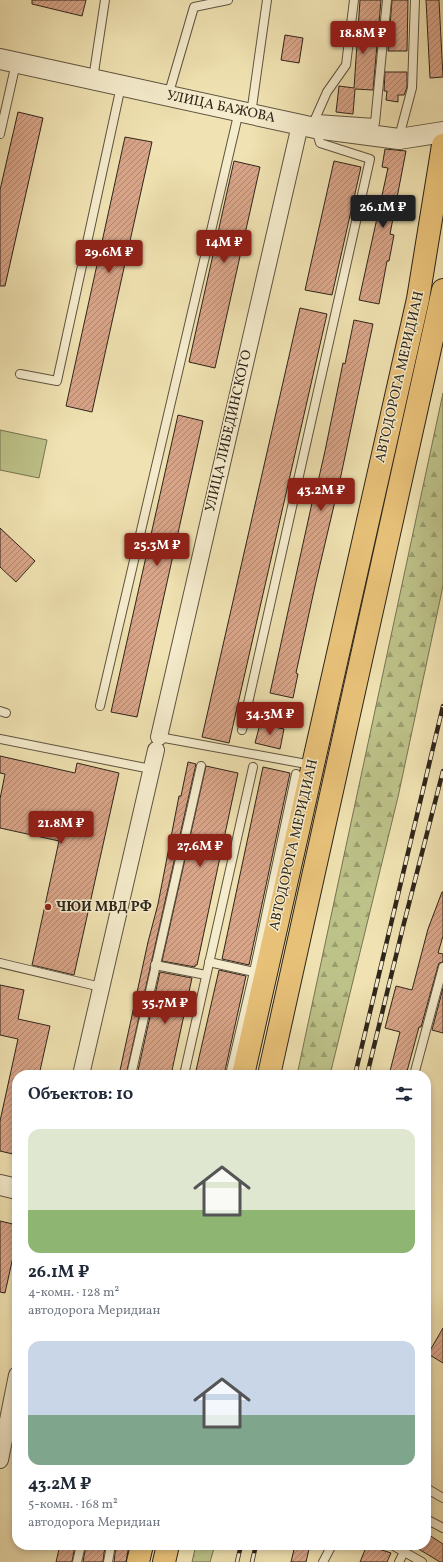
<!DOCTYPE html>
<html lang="ru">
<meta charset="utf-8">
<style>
:root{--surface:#fff;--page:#f6f6f7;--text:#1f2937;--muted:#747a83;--accent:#8f2418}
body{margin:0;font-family:Vollkorn,serif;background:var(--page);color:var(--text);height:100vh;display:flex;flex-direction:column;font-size:15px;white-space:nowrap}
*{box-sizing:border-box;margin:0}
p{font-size:13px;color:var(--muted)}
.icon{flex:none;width:22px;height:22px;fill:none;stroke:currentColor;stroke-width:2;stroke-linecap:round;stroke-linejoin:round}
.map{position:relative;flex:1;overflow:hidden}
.side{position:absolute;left:12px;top:1070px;width:419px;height:480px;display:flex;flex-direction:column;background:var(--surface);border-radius:16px;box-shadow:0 2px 6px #0003}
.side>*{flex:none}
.price{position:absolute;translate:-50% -34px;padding:0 9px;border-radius:4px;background:var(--accent);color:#fff;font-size:13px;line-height:26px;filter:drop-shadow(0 1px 2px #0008)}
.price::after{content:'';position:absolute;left:50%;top:24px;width:12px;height:9px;margin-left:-6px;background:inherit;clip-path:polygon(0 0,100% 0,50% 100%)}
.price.selected{background:#222;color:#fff}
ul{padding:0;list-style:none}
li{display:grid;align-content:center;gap:8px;height:212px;padding:0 16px}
li span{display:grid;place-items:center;height:124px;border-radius:12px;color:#555}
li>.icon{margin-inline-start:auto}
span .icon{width:72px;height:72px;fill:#fffc;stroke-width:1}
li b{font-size:17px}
h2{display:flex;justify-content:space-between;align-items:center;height:48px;padding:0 16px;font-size:17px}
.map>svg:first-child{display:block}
.green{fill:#bdc289;stroke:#767452}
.forest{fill:url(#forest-firs);stroke:#767452}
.building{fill:url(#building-hatch);stroke:#2e251a}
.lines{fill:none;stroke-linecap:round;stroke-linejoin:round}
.service-casing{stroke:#5e5440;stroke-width:10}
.minor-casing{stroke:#5e5440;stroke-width:18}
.tertiary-casing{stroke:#5e5440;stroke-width:22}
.primary-casing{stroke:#2e251a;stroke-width:24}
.service{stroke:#f5eccd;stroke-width:8}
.minor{stroke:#f5eccd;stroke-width:16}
.tertiary{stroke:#f5eccd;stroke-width:20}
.primary{stroke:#e8c179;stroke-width:22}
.rail-casing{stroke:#2e251a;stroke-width:4.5}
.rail{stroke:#f5eccd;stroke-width:3;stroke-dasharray:9;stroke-linecap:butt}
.poi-dot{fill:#8f2418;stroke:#f5eccd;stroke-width:1.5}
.labels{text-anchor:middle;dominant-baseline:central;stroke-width:3;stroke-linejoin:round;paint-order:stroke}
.street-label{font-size:14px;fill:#2e251a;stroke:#f5eccd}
.poi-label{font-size:14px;font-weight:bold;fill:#2e251a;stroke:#f5eccd;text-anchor:start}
</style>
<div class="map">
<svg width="443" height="1562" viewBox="0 0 443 1562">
<defs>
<pattern id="forest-firs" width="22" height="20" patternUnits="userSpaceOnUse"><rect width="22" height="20" fill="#bdc289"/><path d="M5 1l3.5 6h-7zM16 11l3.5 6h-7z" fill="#9a9d6f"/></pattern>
<pattern id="building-hatch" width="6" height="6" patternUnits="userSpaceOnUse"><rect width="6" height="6" fill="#d9a589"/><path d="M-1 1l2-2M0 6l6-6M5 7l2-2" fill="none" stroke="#b0866f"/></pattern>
</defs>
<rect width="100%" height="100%" fill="#f0e2b2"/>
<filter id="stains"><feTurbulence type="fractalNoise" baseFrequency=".005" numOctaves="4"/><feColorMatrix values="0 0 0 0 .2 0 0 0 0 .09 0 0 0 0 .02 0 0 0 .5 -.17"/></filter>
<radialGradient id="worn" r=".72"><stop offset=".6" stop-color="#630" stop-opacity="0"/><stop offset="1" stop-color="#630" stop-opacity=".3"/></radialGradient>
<polygon class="green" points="0,430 47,440 39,478 0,470"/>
<g class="forest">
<polygon points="443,393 443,586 398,797 330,1075 297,1075"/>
<polygon points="196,1545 215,1545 210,1562 192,1562"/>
</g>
<g class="building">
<polygon points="32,0 86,0 82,16 32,4"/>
<polygon points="360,0 381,0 373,90 355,89 353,114 336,112 339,86 354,88"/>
<polygon points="392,0 408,0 407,51 388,51"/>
<polygon points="426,0 439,0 443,77 430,78"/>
<polygon points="285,35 303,38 299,63 281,60"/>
<polygon points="385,72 407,72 407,87 404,95 398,95 398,102 386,100 387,91 384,91"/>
<polygon points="18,112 43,118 5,286 0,286 0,190"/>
<polygon points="125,137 152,142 92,412 66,406"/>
<polygon points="385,149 406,151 390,234 394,235 389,261 387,261 379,304 359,300 388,168 382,167"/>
<polygon points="234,161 260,167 215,368 189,362"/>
<polygon points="334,161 361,167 332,295 305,290"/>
<polygon points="300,308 327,314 229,743 202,737"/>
<polygon points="354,320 373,324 340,480 315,586 296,673 298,674 293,698 270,693 314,494 315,495 325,451 343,363 345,364"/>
<polygon points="178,415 203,421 137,717 111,712"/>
<polygon points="0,528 35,561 16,582 0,567"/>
<polygon points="260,724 284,729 280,749 255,743"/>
<polygon points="0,756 75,773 77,763 119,773 74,975 32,965 59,841 0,828 0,799 5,774 0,773"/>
<polygon points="188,762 196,764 126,1075 119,1075 148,942 158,904 179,796 181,796"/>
<polygon points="206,766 238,773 197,965 195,965 195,967 162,961"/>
<polygon points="263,767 290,773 249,965 222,959"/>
<polygon points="442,892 443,892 443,936 438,953 443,954 443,962 439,963 438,966 421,1027 419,1027 406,1075 389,1075 400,1032 385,1028 396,986 412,990 428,929"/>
<polygon points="219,970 246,976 224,1075 195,1075"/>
<polygon points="160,972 192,978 171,1075 137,1075"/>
<polygon points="0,985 24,990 18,1019 50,1026 39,1075 17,1075 17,1155 0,1151 0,1121 18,1039 0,1035"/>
<polygon points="443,988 443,1033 432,1030"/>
<polygon points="0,1221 17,1225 17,1239 5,1293 0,1292"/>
<polygon points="443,1328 443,1363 428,1354"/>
<polygon points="426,1533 443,1544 443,1562 440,1562 412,1545 426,1545"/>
<polygon points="60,1545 75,1545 72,1562 56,1562"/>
<polygon points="86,1545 105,1545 103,1562 83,1562"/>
<polygon points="116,1545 129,1545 126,1562 114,1562"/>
<polygon points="295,1545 310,1545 306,1562 291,1562"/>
<polygon points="367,1545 391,1553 387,1562 360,1562"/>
</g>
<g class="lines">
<defs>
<g id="service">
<polyline points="93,79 105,0"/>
<polyline points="168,96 194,7 228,0"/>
<polyline points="251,114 267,0"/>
<polyline points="315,119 327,92 346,65 354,0"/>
<polyline points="317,119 375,123 387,0"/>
<polyline points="0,134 16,63"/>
<polyline points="399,137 412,88 415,0"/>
<polyline points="20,374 57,381 121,86"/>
<polyline points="100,706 239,111"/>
<polyline points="0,711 6,713"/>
<polyline points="242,730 370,159 320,143 316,129"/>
<polyline points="159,737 312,765"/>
<polyline points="0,739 151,769"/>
<polyline points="209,962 254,972"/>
<polyline points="0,963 101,987"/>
<polyline points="155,965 206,975"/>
<polyline points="131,1075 201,766"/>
<polyline points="184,1075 253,767"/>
<polyline points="230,1075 254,972 296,774"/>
<polyline points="414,1075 443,967"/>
<polyline points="426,1488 443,1498"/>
<polyline points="426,1519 443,1528"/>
<polyline points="392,1545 422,1562"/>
<polyline points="77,1562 81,1545"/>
<polyline points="108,1562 111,1545"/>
<polyline points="323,1562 332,1545"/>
<polyline points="399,1562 404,1552"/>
</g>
<g id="minor">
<polyline points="159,737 300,125"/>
<polyline points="81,1075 156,750"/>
<polyline points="0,1460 17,1375"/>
</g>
<g id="tertiary">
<polyline points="0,59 315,128 399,139 443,132"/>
<polyline points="0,1185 17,1189"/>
</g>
<g id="primary">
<polyline points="243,1075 418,299 443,145"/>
<polyline points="269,1075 443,290"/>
<polyline points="138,1562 142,1545"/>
<polyline points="164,1562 168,1545"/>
</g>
</defs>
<use href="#service" class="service-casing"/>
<use href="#minor" class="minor-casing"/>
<use href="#tertiary" class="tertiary-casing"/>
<use href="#primary" class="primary-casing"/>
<use href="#service" class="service"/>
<use href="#minor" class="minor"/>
<use href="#tertiary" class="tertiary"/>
<use href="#primary" class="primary"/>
<defs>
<g id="rail">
<polyline points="355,1075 443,706"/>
<polyline points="367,1075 403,927 443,771"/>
<polyline points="237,1562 241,1545"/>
<polyline points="252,1562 256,1545"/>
</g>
</defs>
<use href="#rail" class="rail-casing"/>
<use href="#rail" class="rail"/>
</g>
<circle class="poi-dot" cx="48" cy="907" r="4"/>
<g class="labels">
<g class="street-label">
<text transform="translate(221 107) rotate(12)">УЛИЦА БАЖОВА</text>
<text transform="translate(400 377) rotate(-77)">АВТОДОРОГА МЕРИДИАН</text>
<text transform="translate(229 431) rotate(-77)">УЛИЦА ЛИБЕДИНСКОГО</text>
<text transform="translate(294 845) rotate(-77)">АВТОДОРОГА МЕРИДИАН</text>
</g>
<g class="poi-label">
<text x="56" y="907">ЧЮИ МВД РФ</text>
</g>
</g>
<rect width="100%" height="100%" filter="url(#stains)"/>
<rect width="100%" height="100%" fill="url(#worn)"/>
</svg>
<b class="price" style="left:363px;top:55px">18.8M ₽</b>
<b class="price selected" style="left:383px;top:229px">26.1M ₽</b>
<b class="price" style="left:224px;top:264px">14M ₽</b>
<b class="price" style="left:109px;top:274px">29.6M ₽</b>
<b class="price" style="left:321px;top:512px">43.2M ₽</b>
<b class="price" style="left:157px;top:567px">25.3M ₽</b>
<b class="price" style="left:270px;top:736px">34.3M ₽</b>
<b class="price" style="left:61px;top:845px">21.8M ₽</b>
<b class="price" style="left:200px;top:868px">27.6M ₽</b>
<b class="price" style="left:165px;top:1025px">35.7M ₽</b>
<section class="side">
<h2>Объектов: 10<svg class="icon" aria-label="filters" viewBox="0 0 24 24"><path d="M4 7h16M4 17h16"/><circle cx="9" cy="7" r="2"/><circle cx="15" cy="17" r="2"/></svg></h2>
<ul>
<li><span style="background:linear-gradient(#dfe7d0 65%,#8fb573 0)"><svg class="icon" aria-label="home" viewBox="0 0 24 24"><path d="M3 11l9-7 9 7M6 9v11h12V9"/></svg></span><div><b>26.1M ₽</b><p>4-комн. · 128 m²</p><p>автодорога Меридиан</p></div></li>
<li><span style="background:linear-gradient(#c9d6e8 60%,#7fa58c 0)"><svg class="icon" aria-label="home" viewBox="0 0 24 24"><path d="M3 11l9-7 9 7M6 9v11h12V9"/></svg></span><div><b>43.2M ₽</b><p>5-комн. · 168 m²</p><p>автодорога Меридиан</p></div></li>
</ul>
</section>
</div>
